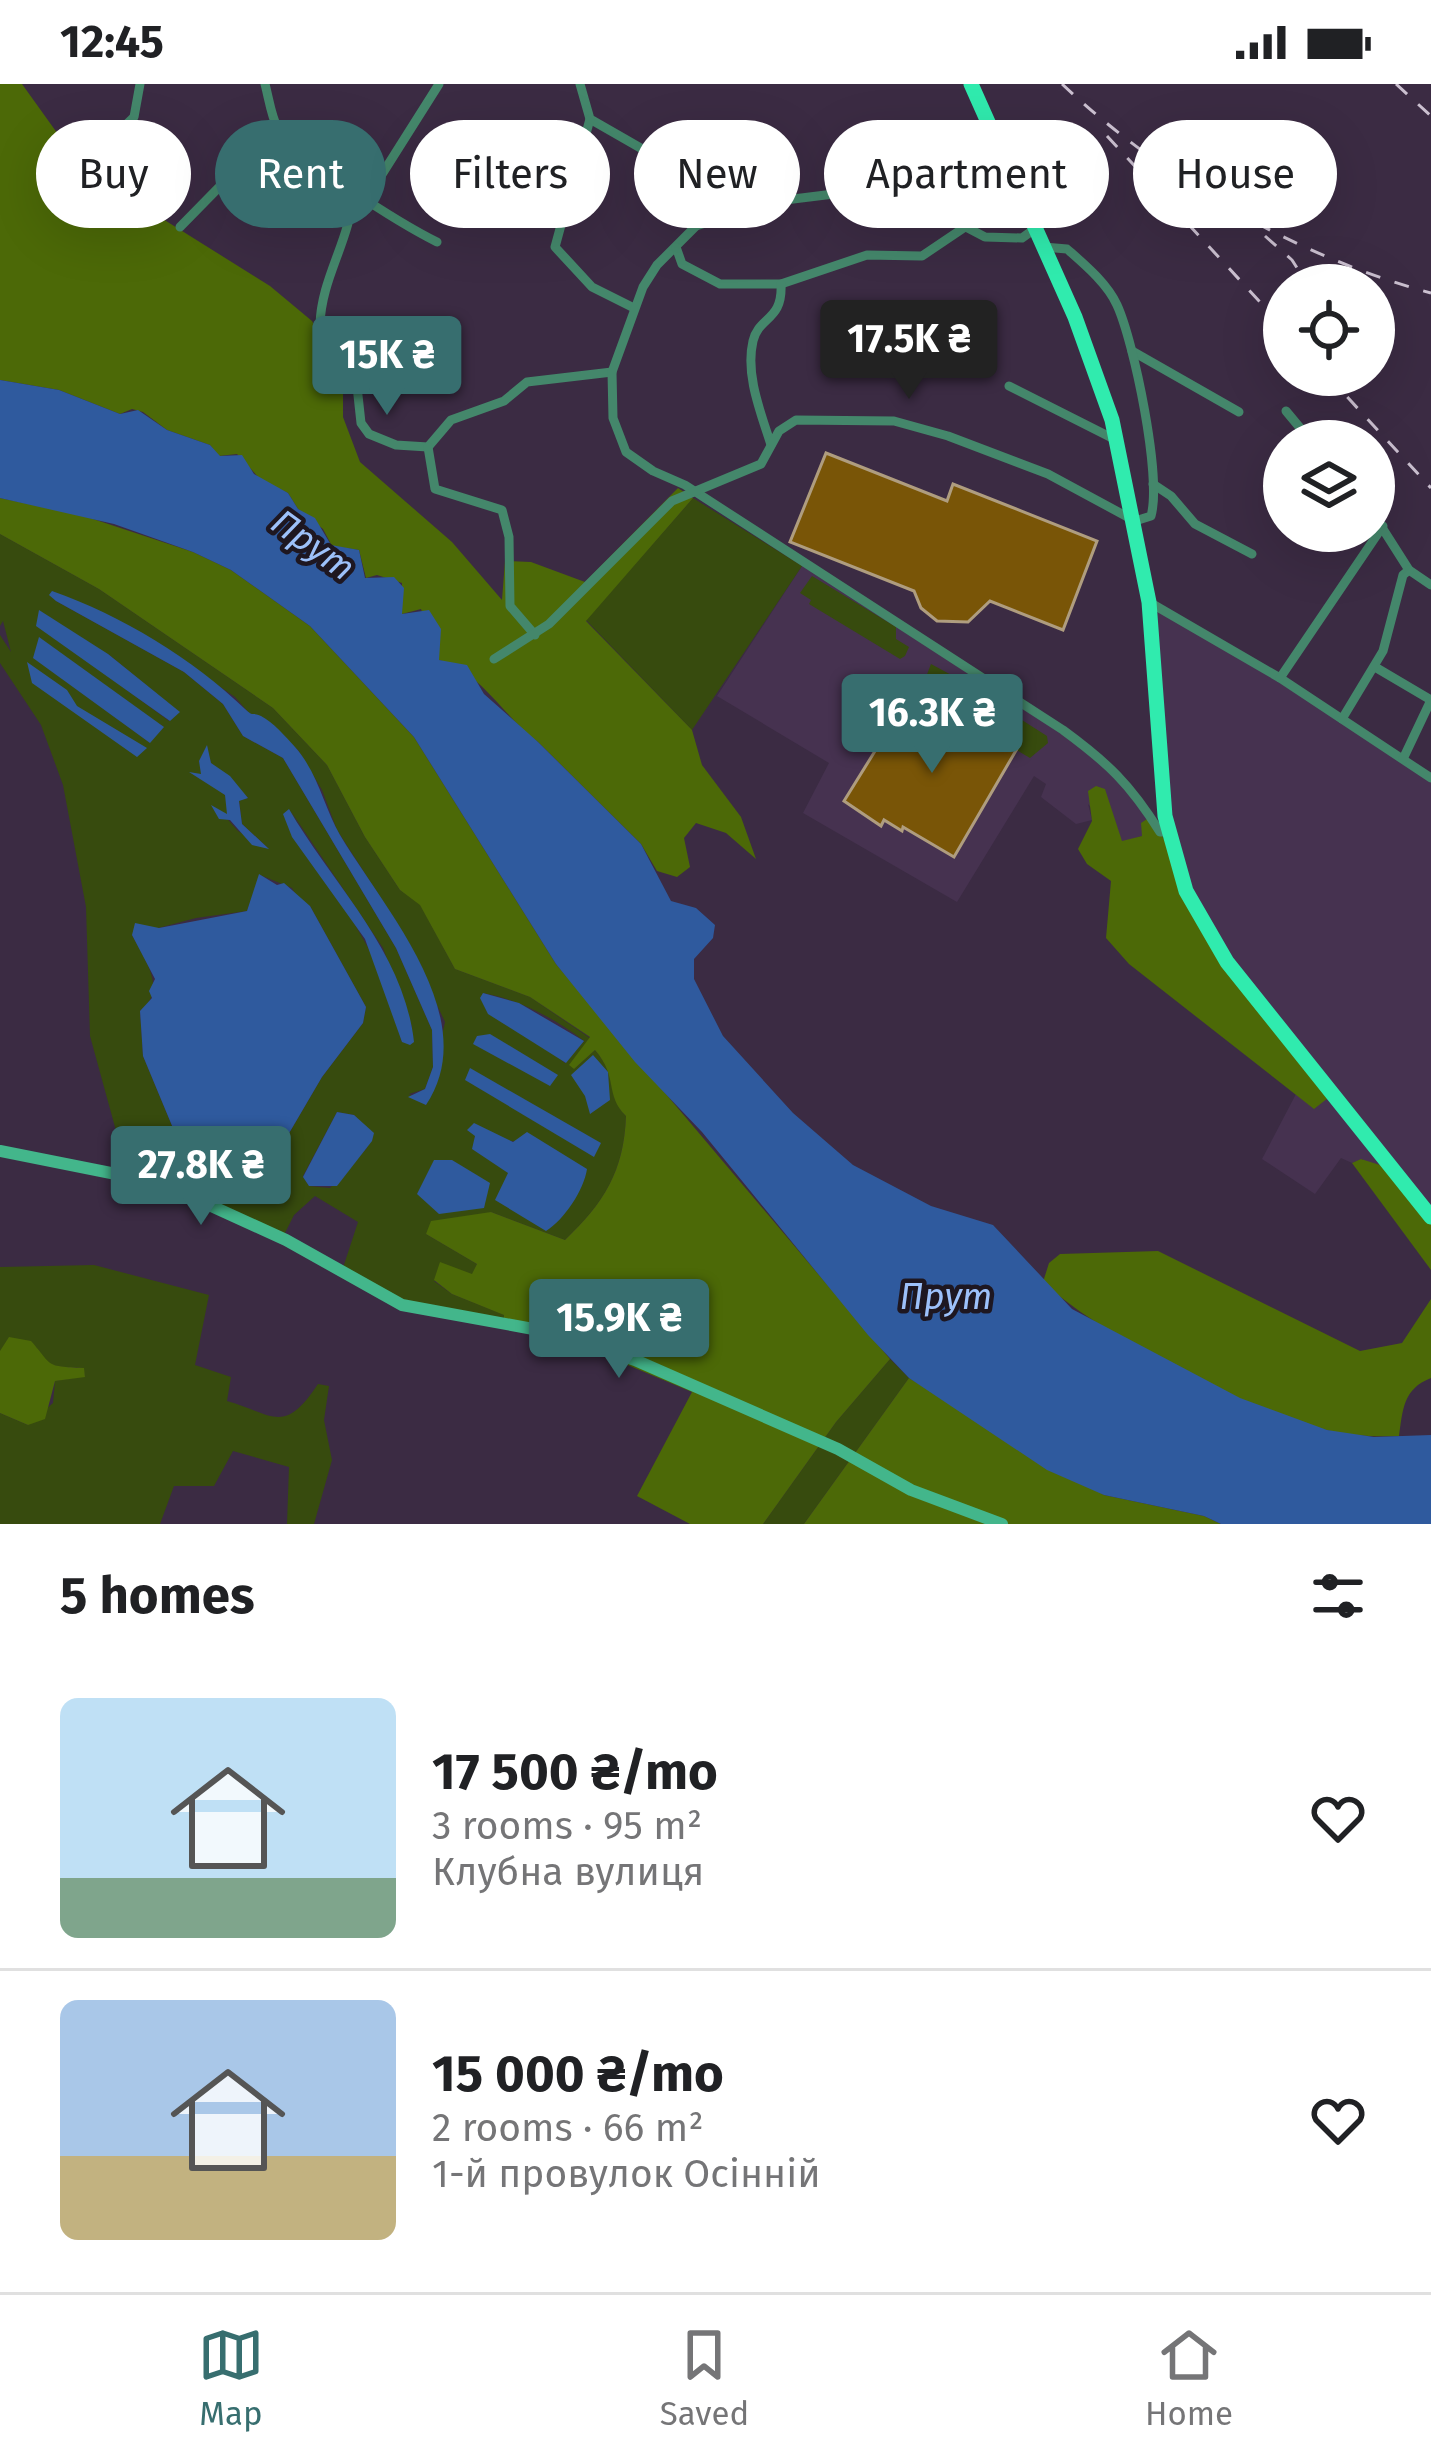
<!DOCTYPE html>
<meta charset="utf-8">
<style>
:root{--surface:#fff;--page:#f2f2f2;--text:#202124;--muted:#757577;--line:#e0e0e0;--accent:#376e6f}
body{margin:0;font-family:"Fira Sans",sans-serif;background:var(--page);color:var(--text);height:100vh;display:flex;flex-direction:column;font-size:45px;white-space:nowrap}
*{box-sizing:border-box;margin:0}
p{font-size:39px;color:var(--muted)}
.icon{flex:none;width:66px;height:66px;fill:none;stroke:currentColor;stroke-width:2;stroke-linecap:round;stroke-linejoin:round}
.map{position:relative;height:1440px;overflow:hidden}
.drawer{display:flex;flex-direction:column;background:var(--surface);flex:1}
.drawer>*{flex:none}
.guide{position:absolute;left:36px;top:36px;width:1359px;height:108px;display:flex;gap:24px}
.tools{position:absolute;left:1263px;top:180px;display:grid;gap:24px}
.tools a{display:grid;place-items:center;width:132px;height:132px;border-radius:50%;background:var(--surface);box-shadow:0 12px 48px #0002;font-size:60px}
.price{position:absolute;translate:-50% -102px;padding:0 27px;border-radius:12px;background:var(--accent);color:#fff;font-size:39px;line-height:78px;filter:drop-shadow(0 3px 6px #0008)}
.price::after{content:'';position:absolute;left:50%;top:72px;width:36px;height:27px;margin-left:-18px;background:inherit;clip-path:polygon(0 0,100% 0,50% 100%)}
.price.active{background:#222;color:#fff}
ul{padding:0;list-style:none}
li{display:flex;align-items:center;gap:36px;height:300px;padding:0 60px}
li+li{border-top:3px solid var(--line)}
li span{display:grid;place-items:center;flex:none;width:336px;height:240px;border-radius:18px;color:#555}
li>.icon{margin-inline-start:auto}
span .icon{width:144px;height:144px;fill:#fffc;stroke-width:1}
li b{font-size:51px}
h2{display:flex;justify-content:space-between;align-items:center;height:144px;padding:0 60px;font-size:51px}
.chip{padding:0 42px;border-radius:54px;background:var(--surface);box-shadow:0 12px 48px #0002;font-size:42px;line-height:108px}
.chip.active{background:var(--accent);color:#fff}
.status{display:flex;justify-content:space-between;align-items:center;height:84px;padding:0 60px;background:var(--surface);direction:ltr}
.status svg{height:33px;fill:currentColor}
.menu{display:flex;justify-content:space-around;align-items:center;height:168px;border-top:3px solid var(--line);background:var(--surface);font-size:33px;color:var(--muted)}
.menu a{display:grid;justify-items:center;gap:6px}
.menu .active{color:var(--accent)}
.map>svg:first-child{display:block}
.built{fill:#463250}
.green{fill:#374b0e;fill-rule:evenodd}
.forest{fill:#4c6907}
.water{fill:#2f5a9e}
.building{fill:#795507;stroke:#af9d7f;stroke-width:3}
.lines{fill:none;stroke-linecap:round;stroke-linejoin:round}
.minor{stroke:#44876b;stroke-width:9}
.secondary{stroke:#43b68b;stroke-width:12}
.trunk{stroke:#30ebae;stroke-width:15}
.rail{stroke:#cbc0d0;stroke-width:3;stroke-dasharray:15 15;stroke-linecap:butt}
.labels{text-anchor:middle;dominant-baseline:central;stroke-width:9;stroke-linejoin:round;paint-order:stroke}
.water-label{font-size:36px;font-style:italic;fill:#9dc1fa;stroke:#1e1721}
</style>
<div class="status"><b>12:45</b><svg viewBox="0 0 49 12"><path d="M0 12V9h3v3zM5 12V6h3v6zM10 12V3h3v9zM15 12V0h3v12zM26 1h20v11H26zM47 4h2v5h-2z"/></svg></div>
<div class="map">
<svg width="1431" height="1440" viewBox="0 0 1431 1440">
<rect width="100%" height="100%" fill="#3b2b43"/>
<g class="built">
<polygon points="802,482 1110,681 1150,733 1142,752 1122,758 1088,720 1092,736 1076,740 1041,713 1046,700 1034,692 957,818 803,729 829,679 717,612"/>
<polygon points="1146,516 1431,693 1431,1139 1362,1075 1352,1079 1341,1074 1315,1110 1262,1075 1296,1010 1314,1024 1211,859 1171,766"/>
</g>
<g class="green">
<polygon points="693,414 802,482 692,646 586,536"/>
<path d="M 0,450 L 99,505 L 273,624 L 327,681 L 365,753 L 400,806 L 420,820 L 455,885 L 530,913 L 590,954 L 574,985 L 595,966 C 619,993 605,1010 626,1032 C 624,1087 604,1119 565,1156 L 491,1128 L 426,1150 L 477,1180 L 473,1190 L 434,1197 L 452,1210 L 505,1231 L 504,1239 C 427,1235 408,1228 340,1193 L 358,1138 L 315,1112 L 294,1131 L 280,1159 L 180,1112 L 121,1092 L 118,1054 L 90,952 L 86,823 L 63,701 L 41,641 L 0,579 L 0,551 L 11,568 L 3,537 L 0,542 ZM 52,507 L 144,551 L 235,613 L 249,629 L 298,666 L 322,706 L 337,746 L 402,847 L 445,938 L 426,1021 L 409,1010 L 425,1005 L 433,983 L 432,946 L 396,864 L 283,674 L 243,652 L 223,620 L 184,588 L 56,517 ZM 64,560 L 108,570 L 179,628 L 169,637 ZM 34,574 L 163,642 L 163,644 L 149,658 ZM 207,664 L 211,679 L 248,714 L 239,716 L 242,740 L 268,764 L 238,747 L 222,729 L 227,731 L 228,715 L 218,703 L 205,698 L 199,677 ZM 290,726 L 383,864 L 412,943 L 402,958 L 379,883 ZM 260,791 L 292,804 L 298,815 L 310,822 L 366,923 L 363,939 L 322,993 L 264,1092 L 180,1061 L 143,972 L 140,927 C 168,906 145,876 132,851 L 196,834 L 247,827 ZM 483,909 C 520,916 556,935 584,957 L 565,979 ZM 337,1028 L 354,1031 L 368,1045 L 367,1064 L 330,1104 L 309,1102 L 303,1092 ZM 475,1052 L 519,1058 L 546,1147 L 509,1089 L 473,1065 Z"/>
<polygon points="812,492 896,543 896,555 909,563 905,572 900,575 809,520 811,516 800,509"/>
<polygon points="931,580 981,607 966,631 994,643 1003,624 1047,652 1048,659 1030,674 952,628 959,613 926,593"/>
<path d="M 94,1181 L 209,1211 L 195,1281 L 231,1293 L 227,1317 C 275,1331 284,1351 318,1300 L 329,1302 L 324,1336 L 332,1376 L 314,1440 L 287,1440 L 289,1383 L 233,1367 L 214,1402 L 174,1402 L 160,1440 L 0,1440 L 0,1329 L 28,1341 L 53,1319 L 55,1297 L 85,1292 L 83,1284 C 62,1283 44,1285 36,1263 L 0,1267 L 0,1183 Z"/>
<polygon points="890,1275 909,1294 804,1440 763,1440 836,1338"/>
</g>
<g class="forest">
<path d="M 0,0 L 22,0 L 83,85 L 270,202 L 312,237 L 343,293 L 343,333 L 360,378 L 452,458 L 502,516 L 505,477 L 531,478 L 585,498 L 678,404 L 693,414 L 586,537 L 692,646 L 702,681 L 741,733 L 756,775 L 726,749 L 696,739 L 684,754 L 690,783 L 677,793 L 657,787 L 641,760 L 538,658 C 504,633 479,586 439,576 L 421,525 L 402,530 L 402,499 L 377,491 L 366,494 L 359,466 L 332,462 L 323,445 L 298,425 L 288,409 L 261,396 L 237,370 L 219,372 L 210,361 L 167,346 L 143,328 L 132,325 L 120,330 L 59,306 L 0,296 Z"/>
<path d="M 0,414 L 81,431 L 193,468 L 231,486 L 310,542 L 414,653 L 556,880 L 890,1275 L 836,1338 L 763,1440 L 690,1440 L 637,1412 L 692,1308 L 599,1269 L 504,1239 L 504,1231 L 452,1210 L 434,1196 L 440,1178 L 472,1190 L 477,1180 L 426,1150 L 431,1137 L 491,1128 L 565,1156 C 604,1119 624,1087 626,1032 C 604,1010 619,994 595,966 L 574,985 L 569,981 L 590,953 L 530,913 L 455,885 L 420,821 L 400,806 L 365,753 L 327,681 L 273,624 L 99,505 L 0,450 Z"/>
<polygon points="1096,702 1105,705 1122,757 1142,752 1141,739 1150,733 1171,766 1192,829 1328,1014 1314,1025 1129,880 1106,854 1111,797 1087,780 1078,765 1092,737 1088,707"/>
<polygon points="1361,1075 1383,1082 1431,1139 1431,1186 1352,1079"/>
<path d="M 1158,1167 L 1360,1267 L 1402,1259 L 1431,1215 L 1431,1294 C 1403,1305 1403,1325 1399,1352 C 1375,1353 1350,1352 1326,1346 C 1247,1326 1102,1253 1043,1198 L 1049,1179 L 1060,1170 Z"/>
<path d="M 9,1253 L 31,1257 C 54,1283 44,1282 84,1284 L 85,1293 L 55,1297 L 45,1335 L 28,1341 L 0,1329 L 0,1267 Z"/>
<polygon points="909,1294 1104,1411 1204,1432 1221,1440 804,1440"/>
</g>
<g class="water">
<polygon points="0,296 59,306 120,330 138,326 167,346 210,361 220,372 242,371 254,390 288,409 298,425 315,434 331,461 359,466 365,494 394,493 404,504 402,530 429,526 441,545 439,576 467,581 484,610 538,658 641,760 671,817 696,824 715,841 713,854 694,875 694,895 723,952 793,1029 853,1081 931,1122 993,1141 1072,1225 1240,1314 1327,1346 1374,1353 1431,1351 1431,1440 1221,1440 1204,1432 1104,1411 1047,1386 909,1294 868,1251 702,1048 635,978 556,880 414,653 310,542 231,486 193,468 114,440 0,414"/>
<path d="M 52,507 C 121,531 193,575 245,625 C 255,634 249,627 261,632 C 273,638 286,653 295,663 C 318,689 324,723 340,751 C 384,825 484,934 426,1021 L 408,1013 L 425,1005 L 433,983 L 432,946 L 396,864 L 283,674 L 243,652 L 223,620 L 184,588 L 56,517 L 49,511 Z"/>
<polygon points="39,526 108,570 180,628 170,637 36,542"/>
<polygon points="39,553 164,643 150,659 33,574"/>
<polygon points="27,578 67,606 77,622 147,664 137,673 32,599"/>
<polygon points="207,661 211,679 230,692 248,714 239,717 242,740 269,765 252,761 230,736 219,735 211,721 227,730 225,711 189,688 201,690 199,677"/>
<path d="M 289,725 C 333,801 404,867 414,958 L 410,961 L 402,958 L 365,855 L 292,753 L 283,730 Z"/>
<polygon points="259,790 277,801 284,799 310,822 366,923 363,939 322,993 264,1092 180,1061 143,972 140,927 152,914 149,907 155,895 132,851 135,839 159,844 247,827"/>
<polygon points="483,909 519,919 584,957 566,979 488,930 480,914"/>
<polygon points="490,950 558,991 550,1002 473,960 477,952"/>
<polygon points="593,971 608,988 610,1016 590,1030 585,1012 571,991"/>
<polygon points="470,984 601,1059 594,1073 465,996"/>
<polygon points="337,1028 354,1031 374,1049 372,1057 337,1102 309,1102 303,1093"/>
<path d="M 474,1039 L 513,1058 L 527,1048 L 587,1085 C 584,1106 564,1136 546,1147 L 495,1116 L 508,1089 L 472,1065 L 475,1052 L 467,1046 Z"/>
<polygon points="434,1076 452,1076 490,1099 484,1124 439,1130 417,1110"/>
</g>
<g class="building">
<polygon points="826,369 947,417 953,400 1097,457 1063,546 990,517 968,538 937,537 921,524 914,507 790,458"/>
<polygon points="941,617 1018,663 954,773 903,743 902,747 884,736 881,742 844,717 903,622 929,637"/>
</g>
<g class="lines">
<g class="minor">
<path d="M 265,0 C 269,15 271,32 278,45 C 296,75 403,141 437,158"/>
<polyline points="580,0 590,35 658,74 683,94 696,142"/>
<polyline points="590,35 555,163 592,203 632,223"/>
<polyline points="86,80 134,33 140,0"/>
<path d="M 353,107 C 352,154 321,193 320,241 L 356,293 L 361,339 L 369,350 L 396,361 L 428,363 L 451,336 L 504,317 L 527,298 L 612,288"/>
<polyline points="362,109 379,95 439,0"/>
<polyline points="180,143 232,90 252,60 276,40"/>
<path d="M 1036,144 L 1022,154 L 985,153 L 926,122 L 858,107 L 769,118 L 696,142 L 657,181 L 643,203 L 612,288 L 613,334 L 626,368 L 653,387 L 685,401 L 1063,646 C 1108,679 1130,700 1160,748 L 1168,748"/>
<polyline points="676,163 682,180 720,200 781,200 867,171 922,172 965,143"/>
<polyline points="1132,267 1239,328"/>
<polyline points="1009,302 1116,356"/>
<polyline points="1286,327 1311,357"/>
<path d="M 771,361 C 761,329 745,291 753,257 C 759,232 783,237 781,200"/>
<polyline points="428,363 435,405 502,426 509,453 510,522 535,551"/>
<polyline points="1153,400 1171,412 1195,440 1252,470"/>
<polyline points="1374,431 1409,486 1431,501"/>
<polyline points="1149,518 1280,594 1431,694"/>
<path d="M 494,575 L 549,540 L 672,417 L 761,380 L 779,347 L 796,336 L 894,337 L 948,352 L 1048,390 L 1135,437 L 1151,432 C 1162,393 1134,258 1117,221 C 1107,199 1084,180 1067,165 L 1044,163"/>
<polyline points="1375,583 1431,616 1403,675"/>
<polyline points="1280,594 1383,442"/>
<polyline points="1342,635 1383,567 1403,491 1409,486"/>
</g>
<polyline class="secondary" points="0,1067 161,1099 286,1156 402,1221 555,1249 635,1276 838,1365 911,1406 1002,1440"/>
<polyline class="trunk" points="971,0 1075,233 1112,336 1149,518 1165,732 1186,807 1227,878 1431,1133"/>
<g class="rail">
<path d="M 1062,0 C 1163,95 1297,173 1431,209"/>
<polyline points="1396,0 1431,32"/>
<polyline points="1107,52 1284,244"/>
<polyline points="1265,152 1292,176 1308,201"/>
<polyline points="1327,291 1431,404"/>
</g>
</g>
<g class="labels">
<g class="water-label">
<text transform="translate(313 461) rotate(36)">Прут</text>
<text x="946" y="1213">Прут</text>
</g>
</g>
</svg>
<div class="tools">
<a><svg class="icon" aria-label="locate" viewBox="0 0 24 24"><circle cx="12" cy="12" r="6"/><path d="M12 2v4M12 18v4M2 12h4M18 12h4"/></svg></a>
<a><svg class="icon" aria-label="layers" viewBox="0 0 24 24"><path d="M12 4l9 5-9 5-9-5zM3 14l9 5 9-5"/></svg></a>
</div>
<b class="price active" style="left:909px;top:318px">17.5K ₴</b>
<b class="price" style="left:387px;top:334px">15K ₴</b>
<b class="price" style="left:932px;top:692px">16.3K ₴</b>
<b class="price" style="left:201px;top:1144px">27.8K ₴</b>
<b class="price" style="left:619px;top:1297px">15.9K ₴</b>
<div class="guide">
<a class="chip">Buy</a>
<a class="chip active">Rent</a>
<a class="chip">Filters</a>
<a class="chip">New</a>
<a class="chip">Apartment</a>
<a class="chip">House</a>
</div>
</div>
<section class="drawer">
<h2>5 homes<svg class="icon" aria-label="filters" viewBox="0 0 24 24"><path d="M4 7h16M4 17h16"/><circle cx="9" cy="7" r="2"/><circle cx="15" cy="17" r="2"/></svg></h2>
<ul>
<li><span style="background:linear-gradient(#bfe0f5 75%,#7fa58c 0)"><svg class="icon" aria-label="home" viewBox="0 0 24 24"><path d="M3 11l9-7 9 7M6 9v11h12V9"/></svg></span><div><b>17 500 ₴/mo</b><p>3 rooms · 95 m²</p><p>Клубна вулиця</p></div><svg class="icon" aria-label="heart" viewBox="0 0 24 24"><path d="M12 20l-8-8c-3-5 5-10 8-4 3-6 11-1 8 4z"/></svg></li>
<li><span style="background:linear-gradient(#a9c7e8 65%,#c2b280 0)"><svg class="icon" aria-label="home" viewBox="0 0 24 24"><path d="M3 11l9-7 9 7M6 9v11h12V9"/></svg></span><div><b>15 000 ₴/mo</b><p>2 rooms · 66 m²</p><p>1-й провулок Осінній</p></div><svg class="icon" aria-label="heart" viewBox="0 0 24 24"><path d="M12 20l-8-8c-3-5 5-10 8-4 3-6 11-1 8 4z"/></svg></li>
</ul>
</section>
<nav class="menu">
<a class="active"><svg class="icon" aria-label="map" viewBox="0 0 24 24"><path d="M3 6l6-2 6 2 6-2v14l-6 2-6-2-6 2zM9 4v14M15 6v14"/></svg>Map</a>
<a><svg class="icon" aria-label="saved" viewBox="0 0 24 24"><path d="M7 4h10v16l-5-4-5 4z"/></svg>Saved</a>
<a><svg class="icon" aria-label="home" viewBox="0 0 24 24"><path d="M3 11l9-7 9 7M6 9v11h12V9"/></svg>Home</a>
</nav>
